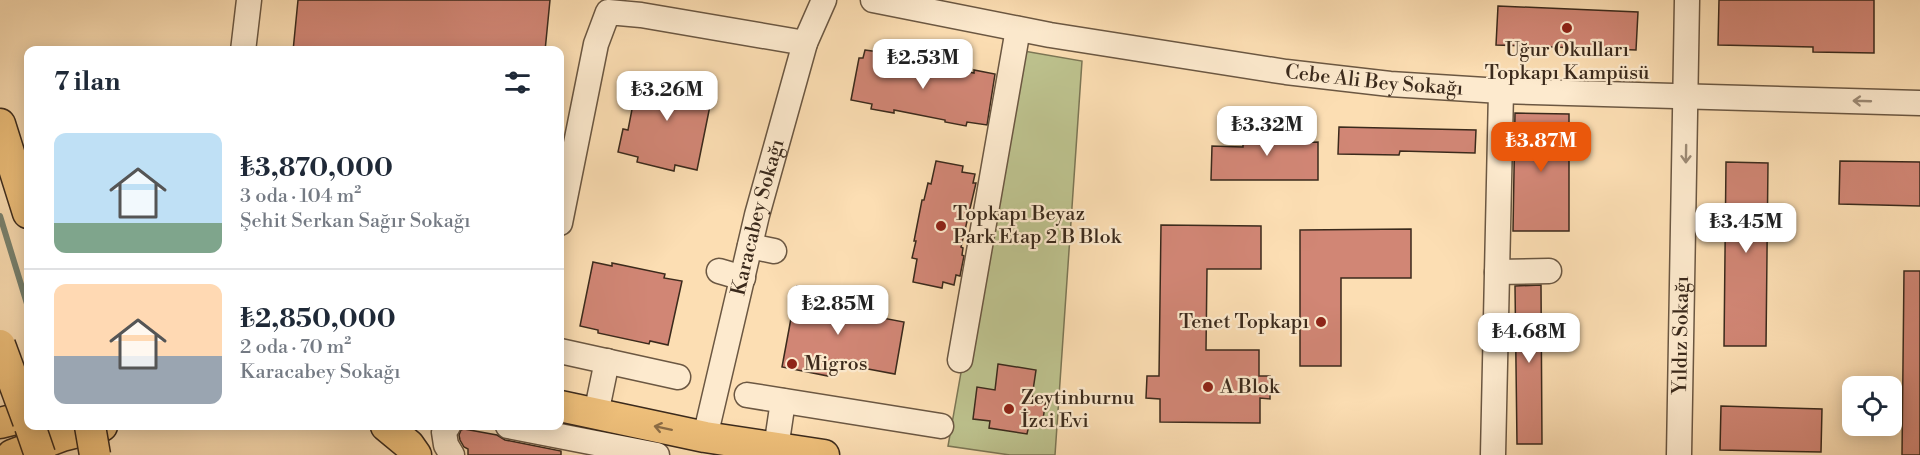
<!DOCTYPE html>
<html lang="tr">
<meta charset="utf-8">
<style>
:root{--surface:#fff;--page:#f6f6f7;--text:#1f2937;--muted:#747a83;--line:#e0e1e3;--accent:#ea580c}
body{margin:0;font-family:"Libre Bodoni",serif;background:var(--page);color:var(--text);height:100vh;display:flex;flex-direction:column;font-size:22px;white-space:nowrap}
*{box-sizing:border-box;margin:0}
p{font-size:20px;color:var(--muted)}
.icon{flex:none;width:33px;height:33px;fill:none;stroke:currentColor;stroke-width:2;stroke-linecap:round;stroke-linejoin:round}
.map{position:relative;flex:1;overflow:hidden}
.sheet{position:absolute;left:24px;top:46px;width:540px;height:384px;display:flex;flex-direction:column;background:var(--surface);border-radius:12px;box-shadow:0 3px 15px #0003}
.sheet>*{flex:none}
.tools{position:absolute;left:1842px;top:376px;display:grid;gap:12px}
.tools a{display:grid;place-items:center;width:60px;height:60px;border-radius:12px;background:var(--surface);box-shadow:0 3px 15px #0003;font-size:30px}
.price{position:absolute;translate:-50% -51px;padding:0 14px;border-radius:12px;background:#fff;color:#222;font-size:20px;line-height:39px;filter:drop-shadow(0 2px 3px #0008)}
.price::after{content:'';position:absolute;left:50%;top:36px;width:18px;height:14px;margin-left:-9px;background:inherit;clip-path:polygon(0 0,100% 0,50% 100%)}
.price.current{background:var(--accent);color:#fff}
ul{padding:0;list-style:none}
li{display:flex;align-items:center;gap:18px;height:150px;padding:0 30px}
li+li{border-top:2px solid var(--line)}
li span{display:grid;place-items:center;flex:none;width:168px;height:120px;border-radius:12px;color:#555}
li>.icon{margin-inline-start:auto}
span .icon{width:72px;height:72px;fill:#fffc;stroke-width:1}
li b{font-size:26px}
h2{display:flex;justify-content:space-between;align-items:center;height:72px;padding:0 30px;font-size:26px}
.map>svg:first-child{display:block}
.green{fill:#bdc28e;stroke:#7c7655;stroke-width:1.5}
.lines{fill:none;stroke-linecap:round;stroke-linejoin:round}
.stream{stroke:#788270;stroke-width:6}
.building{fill:#d18675;stroke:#3b2a1c;stroke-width:1.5}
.minor-casing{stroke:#6b5742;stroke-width:27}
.major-casing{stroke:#3b2a1c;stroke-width:33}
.minor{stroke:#fdeace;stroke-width:24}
.major{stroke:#eebf7a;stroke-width:30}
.major-bridge-casing{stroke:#3b2a1c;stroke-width:33;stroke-linecap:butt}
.major-bridge{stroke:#eebf7a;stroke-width:30}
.oneway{stroke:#9c8a75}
.oneway2{stroke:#8c6d46}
.poi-dot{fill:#8f2418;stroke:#fdeace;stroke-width:2}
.labels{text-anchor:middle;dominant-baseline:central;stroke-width:4.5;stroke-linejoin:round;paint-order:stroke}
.poi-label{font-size:20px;fill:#3b2a1c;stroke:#fdeace;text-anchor:start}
.street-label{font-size:20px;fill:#3b2a1c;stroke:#fdeace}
</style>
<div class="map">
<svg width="1920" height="455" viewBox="0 0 1920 455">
<rect width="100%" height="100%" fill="#fcdeb3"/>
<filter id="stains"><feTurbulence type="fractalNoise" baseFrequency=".00333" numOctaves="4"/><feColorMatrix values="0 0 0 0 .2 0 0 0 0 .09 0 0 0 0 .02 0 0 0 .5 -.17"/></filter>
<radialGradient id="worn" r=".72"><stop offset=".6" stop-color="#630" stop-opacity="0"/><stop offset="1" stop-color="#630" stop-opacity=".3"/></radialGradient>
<polygon class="green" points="1018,50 1082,61 1055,455 1010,455 948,446"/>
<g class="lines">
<polyline class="stream" points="0,216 28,307"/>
</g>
<g class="building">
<polygon points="298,0 550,0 545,51 293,51"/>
<polygon points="1719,0 1874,0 1874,53 1813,52 1813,47 1718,45"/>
<polygon points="1498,6 1638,12 1636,50 1496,45"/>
<polygon points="865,50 886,53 885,58 903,61 903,63 953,72 954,69 974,73 974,70 995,74 987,125 967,122 966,126 945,122 945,120 894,110 894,113 871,109 872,104 851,100 859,58 863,58"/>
<polygon points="656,72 693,81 692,86 713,91 697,170 675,165 674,171 637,162 638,157 618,152 623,129 628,130 634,99 630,98 635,73 655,78"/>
<polygon points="1515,113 1569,114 1569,231 1513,231"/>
<polygon points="1243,127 1296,127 1296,143 1318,142 1318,180 1211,180 1212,146 1243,147"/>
<polygon points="1339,127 1476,130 1475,153 1400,151 1399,155 1338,154"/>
<polygon points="936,161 963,166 962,172 975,174 973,183 976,183 961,247 963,248 962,255 964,256 960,276 956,275 954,285 943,282 942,288 913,282 917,259 912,258 916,241 914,241 922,200 924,200 928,183 931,184"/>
<polygon points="1840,161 1920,162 1920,206 1839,204"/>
<polygon points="1726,162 1768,163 1766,346 1724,346"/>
<polygon points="1161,225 1261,226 1261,269 1207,269 1206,350 1259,350 1259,376 1270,376 1270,399 1260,398 1260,423 1160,422 1160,399 1146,398 1147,376 1159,376"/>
<polygon points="1411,229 1411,278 1341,278 1341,366 1300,366 1300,230"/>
<polygon points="593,262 612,266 612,263 665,274 664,278 682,281 668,345 650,341 649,344 598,333 598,330 580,326"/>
<polygon points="1904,271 1920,271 1920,455 1902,455"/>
<polygon points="1541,285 1542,444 1517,444 1515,286"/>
<polygon points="797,286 843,295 840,310 904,322 895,374 831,362 828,376 782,367"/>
<polygon points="998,364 1036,370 1032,397 1046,399 1042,426 1029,425 1027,434 989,428 990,421 973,419 977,387 995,390"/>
<polygon points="1721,406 1822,409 1821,452 1720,450"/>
<polygon points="464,429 497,435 505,440 561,451 561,455 468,455 468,449 464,447 460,440 459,435 461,430"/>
</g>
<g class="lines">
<defs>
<g id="minor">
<path id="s1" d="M 873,0 L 1050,35 L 1286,72 L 1390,84 L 1501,91 L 1920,103"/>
<polyline points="243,51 249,0"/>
<polyline points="560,223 596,44 608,12 641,15 805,43"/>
<polyline points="750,246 774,251"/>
<polyline points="719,271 743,278"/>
<polyline points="1497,272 1549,271"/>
<polyline points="560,351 678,377"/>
<polyline points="960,360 1018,29"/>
<polyline points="747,395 941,426"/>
<polyline points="596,414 607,361"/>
<polyline points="448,426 444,432 446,445 452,455"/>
<polyline points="508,426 657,455"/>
<path id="s2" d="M 705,437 L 757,215 L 805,43 L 824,0"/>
<polyline points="776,448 783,401"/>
<polyline points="1493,455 1501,91"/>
<path id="s3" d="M 1679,455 L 1687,0"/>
</g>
<g id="major">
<polyline points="0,124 28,213"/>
<polyline points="560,406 705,437 824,455"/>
<polyline points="0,423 28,416"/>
<polyline points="386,426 409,445 416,455"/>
<polyline points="12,455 62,436 102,426"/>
</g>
</defs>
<use href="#minor" class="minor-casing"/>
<use href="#major" class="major-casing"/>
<use href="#minor" class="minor"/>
<use href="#major" class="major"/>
<defs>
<g id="major-bridge">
<polyline points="0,345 28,421"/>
<polyline points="30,426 40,455"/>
<polyline points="90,426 95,455"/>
</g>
</defs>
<use href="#major-bridge" class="major-bridge-casing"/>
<use href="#major-bridge" class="major-bridge"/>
</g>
<defs><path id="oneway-shaft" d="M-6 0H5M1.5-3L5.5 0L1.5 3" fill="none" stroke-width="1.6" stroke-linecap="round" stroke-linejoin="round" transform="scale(1.5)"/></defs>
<g class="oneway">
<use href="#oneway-shaft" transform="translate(1862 101) rotate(-178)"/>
<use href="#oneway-shaft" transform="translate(1686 154) rotate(91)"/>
</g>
<use class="oneway2" href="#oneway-shaft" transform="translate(663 428) rotate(-168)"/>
<g class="poi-dot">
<circle cx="1567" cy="28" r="6"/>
<circle cx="941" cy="226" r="6"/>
<circle cx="1321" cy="322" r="6"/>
<circle cx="792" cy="364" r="6"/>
<circle cx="1208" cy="387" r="6"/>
<circle cx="1009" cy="409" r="6"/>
</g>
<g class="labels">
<g class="poi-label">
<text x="1567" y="50" text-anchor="middle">Uğur Okulları<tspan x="1567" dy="23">Topkapı Kampüsü</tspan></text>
<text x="953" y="214">Topkapı Beyaz<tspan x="953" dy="23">Park Etap 2 B Blok</tspan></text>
<text x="1309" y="322" text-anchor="end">Tenet Topkapı</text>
<text x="804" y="364">Migros</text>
<text x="1220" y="387">A Blok</text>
<text x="1021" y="398">Zeytinburnu<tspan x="1021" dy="23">İzci Evi</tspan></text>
</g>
<g class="street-label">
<text stroke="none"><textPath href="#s1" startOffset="508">Cebe Ali Bey Sokağı</textPath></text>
<text stroke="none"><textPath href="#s2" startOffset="226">Karacabey Sokağı</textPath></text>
<text stroke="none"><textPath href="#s3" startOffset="120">Yıldız Sokağı</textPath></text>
</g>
</g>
<rect width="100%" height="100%" filter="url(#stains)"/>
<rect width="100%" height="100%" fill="url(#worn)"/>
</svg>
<div class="tools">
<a><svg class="icon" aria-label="locate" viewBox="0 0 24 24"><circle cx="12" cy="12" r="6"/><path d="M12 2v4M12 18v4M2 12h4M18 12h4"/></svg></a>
</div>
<b class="price" style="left:923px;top:90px">₺2.53M</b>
<b class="price" style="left:667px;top:122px">₺3.26M</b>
<b class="price" style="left:1267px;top:157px">₺3.32M</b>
<b class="price current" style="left:1541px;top:173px">₺3.87M</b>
<b class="price" style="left:1746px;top:254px">₺3.45M</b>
<b class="price" style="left:838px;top:336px">₺2.85M</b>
<b class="price" style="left:1529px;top:364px">₺4.68M</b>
<section class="sheet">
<h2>7 ilan<svg class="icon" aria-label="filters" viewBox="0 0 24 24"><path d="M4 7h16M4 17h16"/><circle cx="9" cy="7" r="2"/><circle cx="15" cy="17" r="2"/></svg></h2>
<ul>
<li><span style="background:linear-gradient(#bfe0f5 75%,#7fa58c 0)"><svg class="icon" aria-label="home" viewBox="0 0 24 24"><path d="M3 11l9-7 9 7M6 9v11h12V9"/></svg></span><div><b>₺3,870,000</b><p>3 oda · 104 m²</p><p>Şehit Serkan Sağır Sokağı</p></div></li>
<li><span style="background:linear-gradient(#ffd9b3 60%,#9aa5b1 0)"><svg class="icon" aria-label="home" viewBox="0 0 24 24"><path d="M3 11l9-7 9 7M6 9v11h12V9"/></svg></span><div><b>₺2,850,000</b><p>2 oda · 70 m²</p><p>Karacabey Sokağı</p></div></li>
</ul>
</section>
</div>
